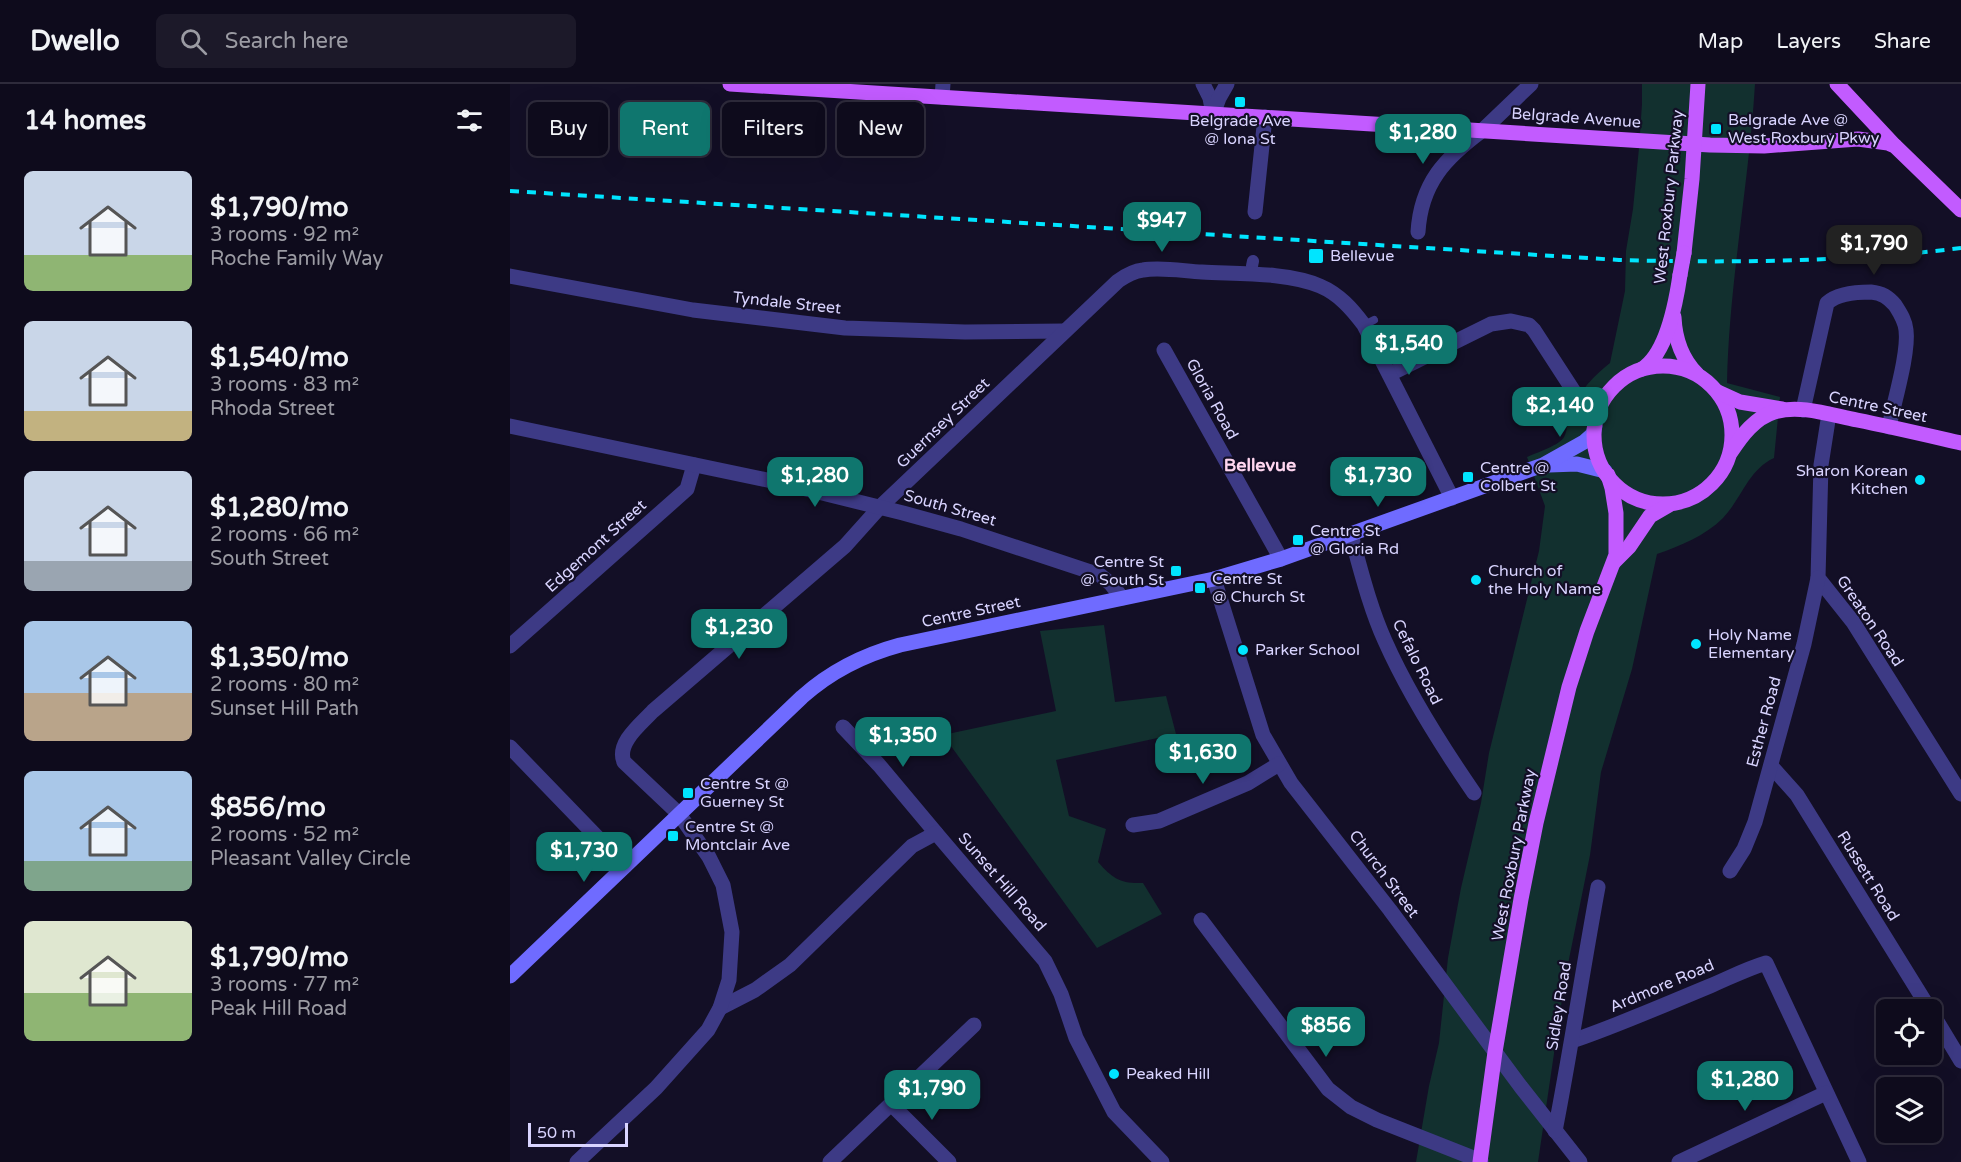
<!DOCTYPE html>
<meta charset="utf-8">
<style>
:root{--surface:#0e0b1c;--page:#1c1929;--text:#f1f3f6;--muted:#9b9ba3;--line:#2e2b3b;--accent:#0f766e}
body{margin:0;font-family:"Varela Round",sans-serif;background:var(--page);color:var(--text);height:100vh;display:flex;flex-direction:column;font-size:22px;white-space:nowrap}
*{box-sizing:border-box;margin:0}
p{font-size:20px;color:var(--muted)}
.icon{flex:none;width:33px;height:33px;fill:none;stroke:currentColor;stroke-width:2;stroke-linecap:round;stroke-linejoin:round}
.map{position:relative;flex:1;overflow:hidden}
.details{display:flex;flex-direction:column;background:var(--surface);width:510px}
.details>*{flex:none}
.hud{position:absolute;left:18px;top:18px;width:570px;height:54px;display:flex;gap:12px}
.tools{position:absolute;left:1366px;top:915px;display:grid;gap:12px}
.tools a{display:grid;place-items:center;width:66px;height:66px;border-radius:9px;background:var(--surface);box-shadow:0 6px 24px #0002,0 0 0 2px var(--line);font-size:30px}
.scale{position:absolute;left:18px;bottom:15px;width:100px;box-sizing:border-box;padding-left:6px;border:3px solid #d9d4ff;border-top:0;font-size:16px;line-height:21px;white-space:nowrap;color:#d9d4ff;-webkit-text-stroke:4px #130f26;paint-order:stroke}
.price{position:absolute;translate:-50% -51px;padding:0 14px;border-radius:12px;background:var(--accent);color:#fff;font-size:20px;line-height:39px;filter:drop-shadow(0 2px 3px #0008)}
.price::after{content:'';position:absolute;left:50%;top:36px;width:18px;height:14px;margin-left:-9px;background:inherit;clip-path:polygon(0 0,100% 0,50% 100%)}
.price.current{background:#222;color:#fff}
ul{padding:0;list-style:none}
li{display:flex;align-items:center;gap:18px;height:150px;padding:0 24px}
li span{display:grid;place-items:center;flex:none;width:168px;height:120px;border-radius:9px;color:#555}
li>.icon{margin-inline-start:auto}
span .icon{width:72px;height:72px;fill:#fffc;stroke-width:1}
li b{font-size:26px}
h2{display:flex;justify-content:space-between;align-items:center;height:72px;padding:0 24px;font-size:26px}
.chip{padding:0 21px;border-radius:9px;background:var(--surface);box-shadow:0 6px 24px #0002,0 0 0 2px var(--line);font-size:21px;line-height:54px}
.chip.current{background:var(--accent);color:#fff}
header{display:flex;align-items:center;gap:36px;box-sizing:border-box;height:84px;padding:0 30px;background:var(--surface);border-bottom:2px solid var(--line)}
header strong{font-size:28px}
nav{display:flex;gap:33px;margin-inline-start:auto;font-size:21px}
.search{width:420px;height:54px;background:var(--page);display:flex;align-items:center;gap:15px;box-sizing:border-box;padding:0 21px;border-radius:9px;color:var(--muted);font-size:22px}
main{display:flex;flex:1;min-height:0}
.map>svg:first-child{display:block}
.green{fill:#12302f}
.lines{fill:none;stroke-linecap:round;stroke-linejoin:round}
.service{stroke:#3d3a85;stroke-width:8}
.pedestrian{stroke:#3d3a85;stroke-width:12}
.minor{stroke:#3d3a85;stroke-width:15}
.tertiary{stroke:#3d3a85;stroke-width:15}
.secondary{stroke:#6f6bff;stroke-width:15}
.primary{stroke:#c25bff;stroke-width:15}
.rail{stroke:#00e5ff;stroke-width:4;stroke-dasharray:9 8;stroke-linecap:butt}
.primary-bridge{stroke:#c25bff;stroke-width:15}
.poi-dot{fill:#00e5ff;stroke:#130f26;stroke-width:2}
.labels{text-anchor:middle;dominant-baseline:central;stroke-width:4.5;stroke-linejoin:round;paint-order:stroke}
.street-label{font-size:16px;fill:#d9d4ff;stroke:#130f26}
.poi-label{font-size:16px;fill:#d9d4ff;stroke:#130f26;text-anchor:start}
.neighbourhood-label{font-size:18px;font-weight:bold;fill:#ffd6f0;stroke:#130f26}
</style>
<header>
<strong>Dwello</strong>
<div class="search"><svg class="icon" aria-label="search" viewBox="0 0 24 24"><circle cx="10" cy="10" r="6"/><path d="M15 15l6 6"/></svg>Search here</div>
<nav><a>Map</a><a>Layers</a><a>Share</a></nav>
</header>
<main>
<section class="details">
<h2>14 homes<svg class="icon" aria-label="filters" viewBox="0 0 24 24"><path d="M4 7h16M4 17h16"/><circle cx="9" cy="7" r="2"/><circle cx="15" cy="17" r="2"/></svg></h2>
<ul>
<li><span style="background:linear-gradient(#c9d6e8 70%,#8fb573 0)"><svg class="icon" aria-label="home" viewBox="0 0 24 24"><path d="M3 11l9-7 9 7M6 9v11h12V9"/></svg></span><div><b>$1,790/mo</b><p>3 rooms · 92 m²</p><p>Roche Family Way</p></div></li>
<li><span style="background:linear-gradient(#c9d6e8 75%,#c2b280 0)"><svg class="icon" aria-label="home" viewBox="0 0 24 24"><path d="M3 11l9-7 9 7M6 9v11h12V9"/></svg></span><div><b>$1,540/mo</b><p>3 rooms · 83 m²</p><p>Rhoda Street</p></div></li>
<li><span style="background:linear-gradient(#c9d6e8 75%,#9aa5b1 0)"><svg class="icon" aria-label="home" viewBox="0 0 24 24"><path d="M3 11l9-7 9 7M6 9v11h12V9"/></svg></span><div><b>$1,280/mo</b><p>2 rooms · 66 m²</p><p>South Street</p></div></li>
<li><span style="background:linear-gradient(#a9c7e8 60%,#b9a48a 0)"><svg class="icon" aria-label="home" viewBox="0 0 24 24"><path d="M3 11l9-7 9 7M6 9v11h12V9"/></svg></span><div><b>$1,350/mo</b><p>2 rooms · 80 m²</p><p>Sunset Hill Path</p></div></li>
<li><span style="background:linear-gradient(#a9c7e8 75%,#7fa58c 0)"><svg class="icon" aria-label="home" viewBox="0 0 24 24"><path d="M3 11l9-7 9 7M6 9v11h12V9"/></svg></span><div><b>$856/mo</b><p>2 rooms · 52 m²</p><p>Pleasant Valley Circle</p></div></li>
<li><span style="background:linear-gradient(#dfe7d0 60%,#8fb573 0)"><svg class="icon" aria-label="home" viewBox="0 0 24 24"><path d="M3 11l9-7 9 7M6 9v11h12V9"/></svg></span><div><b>$1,790/mo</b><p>3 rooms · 77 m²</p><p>Peak Hill Road</p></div></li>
</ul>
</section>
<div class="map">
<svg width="1451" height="1078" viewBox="0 0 1451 1078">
<rect width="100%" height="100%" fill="#130f26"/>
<g class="green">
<path d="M 1132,0 L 1245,0 C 1239,100 1219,199 1217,299 L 1270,313 L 1264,374 C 1238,386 1232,414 1213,434 C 1195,452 1170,462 1147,470 L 1122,585 L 1091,688 L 1080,771 L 1055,895 L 1028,1078 L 906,1078 L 919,1002 L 929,959 L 938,874 L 951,804 L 971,719 L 979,669 L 1029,467 L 1035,422 L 1017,373 C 1026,369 1050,361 1054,353 C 1057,348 1057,341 1058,335 C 1067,310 1080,295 1100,279 L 1115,207 L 1116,167 L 1123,125 L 1129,64 L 1132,20 Z"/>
<path d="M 594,541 L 605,618 L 656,612 L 666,650 L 546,676 L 559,732 L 596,745 L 588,778 C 603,795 611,800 633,799 L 652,830 L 587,864 L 433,651 L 546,627 L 530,547 Z"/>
</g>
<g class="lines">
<polyline class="service" points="854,241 864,236"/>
<polyline class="pedestrian" points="742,182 743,177"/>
<g class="minor">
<polyline points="693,0 700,14 703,30"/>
<polyline points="432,13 433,0"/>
<polyline points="703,30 709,14 717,0"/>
<polyline points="745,128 755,33"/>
<path d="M 908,148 C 911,99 935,74 973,46"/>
<polyline points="0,192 183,226 335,244 455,248 554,247"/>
<polyline points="654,266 771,475"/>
<polyline points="880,290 981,240 1001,237 1019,241 1024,246 1072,320 1087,334"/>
<path d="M 1293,326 L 1317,219 C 1328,209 1347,208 1361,208 C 1372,209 1378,213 1385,221 C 1390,229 1395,236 1396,246 C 1399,269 1384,318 1379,343"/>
<polyline points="1319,330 1311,381 1308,494 1343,538 1451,710"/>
<path d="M 841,451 C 851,487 860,524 875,557 C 899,611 931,661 964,709"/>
<polyline points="704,495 753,651 781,699 880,826 1011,1003 1070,1078"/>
<polyline points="0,562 177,405 184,381"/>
<polyline points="333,643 369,681 426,749"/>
<polyline points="0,663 115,782"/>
<polyline points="1261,682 1287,711 1420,926"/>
<polyline points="623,741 649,737 738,699 769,680"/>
<polyline points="1220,787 1234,765 1245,738 1294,560 1308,494"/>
<polyline points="691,836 818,1005 841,1023 867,1036 971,1077"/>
<polyline points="210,924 245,906 280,881 402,762 426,749 535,877 551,910 566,954 604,1028 652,1078"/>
<polyline points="1422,929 1451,977"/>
<path d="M 1062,957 C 1109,941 1154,921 1200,902 C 1219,894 1236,885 1256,879 L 1349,1078"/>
<polyline points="381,1020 439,1078"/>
<path d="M 1045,1047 C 1061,965 1073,884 1088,803"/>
<path d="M 67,1078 L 146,1004 L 198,946 L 210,924 L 219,896 L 222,848 L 213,801 L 199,773 L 169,730 L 114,678 C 106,659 131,640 143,627 L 335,462 L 370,423 L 608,197 C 615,192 624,187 633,186 C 651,183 673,187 692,188 C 727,190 778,188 810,202 C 829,210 842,225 854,241 L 942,414"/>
<polyline points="320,1078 464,941"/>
<polyline points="1169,1078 1316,1009"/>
</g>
<g class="tertiary">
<polyline points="973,46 1021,0"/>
<polyline points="0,342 276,400 393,429 451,445 590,491 601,500 612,514"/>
</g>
<g class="secondary">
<polyline points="1039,381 1067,380 1095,387"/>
<path d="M 0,892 L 292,613 C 321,587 353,571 390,561 L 704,495 L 771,475 L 1033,381 L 1074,358 L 1083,350 L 1085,342"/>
</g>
<g class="primary">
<polyline points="220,0 1200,61 1254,62 1348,55 1378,59 1385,62 1451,126"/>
<polyline points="1327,0 1385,62"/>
<polyline points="1174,169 1182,95 1188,0"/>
<path d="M 1164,233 C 1165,254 1172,275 1187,290"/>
<circle cx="1153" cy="351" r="69"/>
<path d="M 1132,285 C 1157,269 1166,218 1170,191"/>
<polyline points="1208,308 1230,318 1272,325"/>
<path d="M 1221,368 C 1232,351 1245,334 1264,328 C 1290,320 1321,331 1347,336 C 1382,343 1416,351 1451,359"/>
<polyline points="1104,478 1119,463 1140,432 1159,421"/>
<polyline points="970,1078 985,968 1011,815 1026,739 1059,603 1077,547 1106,471 1106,429 1102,404 1098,391"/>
</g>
<path class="rail" d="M 0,107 L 1109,176 C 1223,179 1338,178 1451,164"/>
<polyline class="primary-bridge" points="1170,191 1174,169"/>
</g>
<g class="poi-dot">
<rect x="724" y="12" width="12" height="12" rx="3"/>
<rect x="1200" y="39" width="12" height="12" rx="3"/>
<rect x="798" y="164" width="16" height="16" rx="3"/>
<rect x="952" y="387" width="12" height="12" rx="3"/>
<circle cx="1410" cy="396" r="6"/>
<rect x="782" y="450" width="12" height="12" rx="3"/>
<rect x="660" y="481" width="12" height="12" rx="3"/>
<circle cx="966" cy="496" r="6"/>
<rect x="684" y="498" width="12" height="12" rx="3"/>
<circle cx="1186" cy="560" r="6"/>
<circle cx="733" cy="566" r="6"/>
<rect x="172" y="703" width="12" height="12" rx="3"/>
<rect x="157" y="746" width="12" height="12" rx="3"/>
<circle cx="604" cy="990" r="6"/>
</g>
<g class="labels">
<g class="street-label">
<text transform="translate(1066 34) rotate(4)">Belgrade Avenue</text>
<text transform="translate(1159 113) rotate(-84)">West Roxbury Parkway</text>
<text transform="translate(277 219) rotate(6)">Tyndale Street</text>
<text transform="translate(702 315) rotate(61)">Gloria Road</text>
<text transform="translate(1368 323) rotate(12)">Centre Street</text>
<text transform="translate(433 339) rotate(-44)">Guernsey Street</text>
<text transform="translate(440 424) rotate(16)">South Street</text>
<text transform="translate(86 462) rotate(-42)">Edgemont Street</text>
<text transform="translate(461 528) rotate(-12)">Centre Street</text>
<text transform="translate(1360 537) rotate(56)">Greaton Road</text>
<text transform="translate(907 578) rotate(64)">Cefalo Road</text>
<text transform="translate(1254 638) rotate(-75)">Esther Road</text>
<text transform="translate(1004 771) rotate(-79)">West Roxbury Parkway</text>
<text transform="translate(874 790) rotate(53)">Church Street</text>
<text transform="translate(1358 792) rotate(58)">Russett Road</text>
<text transform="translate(492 798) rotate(49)">Sunset Hill Road</text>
<text transform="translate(1152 902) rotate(-23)">Ardmore Road</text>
<text transform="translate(1049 922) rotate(-81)">Sidley Road</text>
</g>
<g class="poi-label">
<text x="1218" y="36">Belgrade Ave @<tspan x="1218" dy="18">West Roxbury Pkwy</tspan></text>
<text x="730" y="37" text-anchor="middle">Belgrade Ave<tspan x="730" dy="18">@ Iona St</tspan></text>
<text x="820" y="172">Bellevue</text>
<text x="970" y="384">Centre @<tspan x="970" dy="18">Colbert St</tspan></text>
<text x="1398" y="387" text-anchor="end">Sharon Korean<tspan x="1398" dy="18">Kitchen</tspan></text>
<text x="800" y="447">Centre St<tspan x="800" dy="18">@ Gloria Rd</tspan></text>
<text x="654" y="478" text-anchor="end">Centre St<tspan x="654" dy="18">@ South St</tspan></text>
<text x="978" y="487">Church of<tspan x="978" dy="18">the Holy Name</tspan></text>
<text x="702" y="495">Centre St<tspan x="702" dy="18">@ Church St</tspan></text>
<text x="1198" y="551">Holy Name<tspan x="1198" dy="18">Elementary</tspan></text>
<text x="745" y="566">Parker School</text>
<text x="190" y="700">Centre St @<tspan x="190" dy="18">Guerney St</tspan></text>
<text x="175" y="743">Centre St @<tspan x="175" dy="18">Montclair Ave</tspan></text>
<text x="616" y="990">Peaked Hill</text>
</g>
<g class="neighbourhood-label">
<text x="750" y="381">Bellevue</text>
</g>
</g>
</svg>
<div class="tools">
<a><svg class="icon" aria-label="locate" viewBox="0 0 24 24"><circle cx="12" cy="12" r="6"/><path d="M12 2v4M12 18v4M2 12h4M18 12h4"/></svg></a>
<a><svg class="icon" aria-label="layers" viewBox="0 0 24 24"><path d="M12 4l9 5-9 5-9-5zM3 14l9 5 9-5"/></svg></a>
</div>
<div class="scale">50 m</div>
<b class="price" style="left:913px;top:81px">$1,280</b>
<b class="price" style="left:652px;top:169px">$947</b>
<b class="price current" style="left:1364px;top:192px">$1,790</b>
<b class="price" style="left:899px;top:292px">$1,540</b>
<b class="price" style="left:1050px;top:354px">$2,140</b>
<b class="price" style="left:305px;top:424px">$1,280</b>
<b class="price" style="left:868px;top:424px">$1,730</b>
<b class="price" style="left:229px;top:576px">$1,230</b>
<b class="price" style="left:393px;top:684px">$1,350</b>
<b class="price" style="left:693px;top:701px">$1,630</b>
<b class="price" style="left:74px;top:799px">$1,730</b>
<b class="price" style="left:816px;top:974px">$856</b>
<b class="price" style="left:1235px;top:1028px">$1,280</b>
<b class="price" style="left:422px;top:1037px">$1,790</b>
<div class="hud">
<a class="chip">Buy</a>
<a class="chip current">Rent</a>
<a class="chip">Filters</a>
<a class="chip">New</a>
</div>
</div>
</main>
